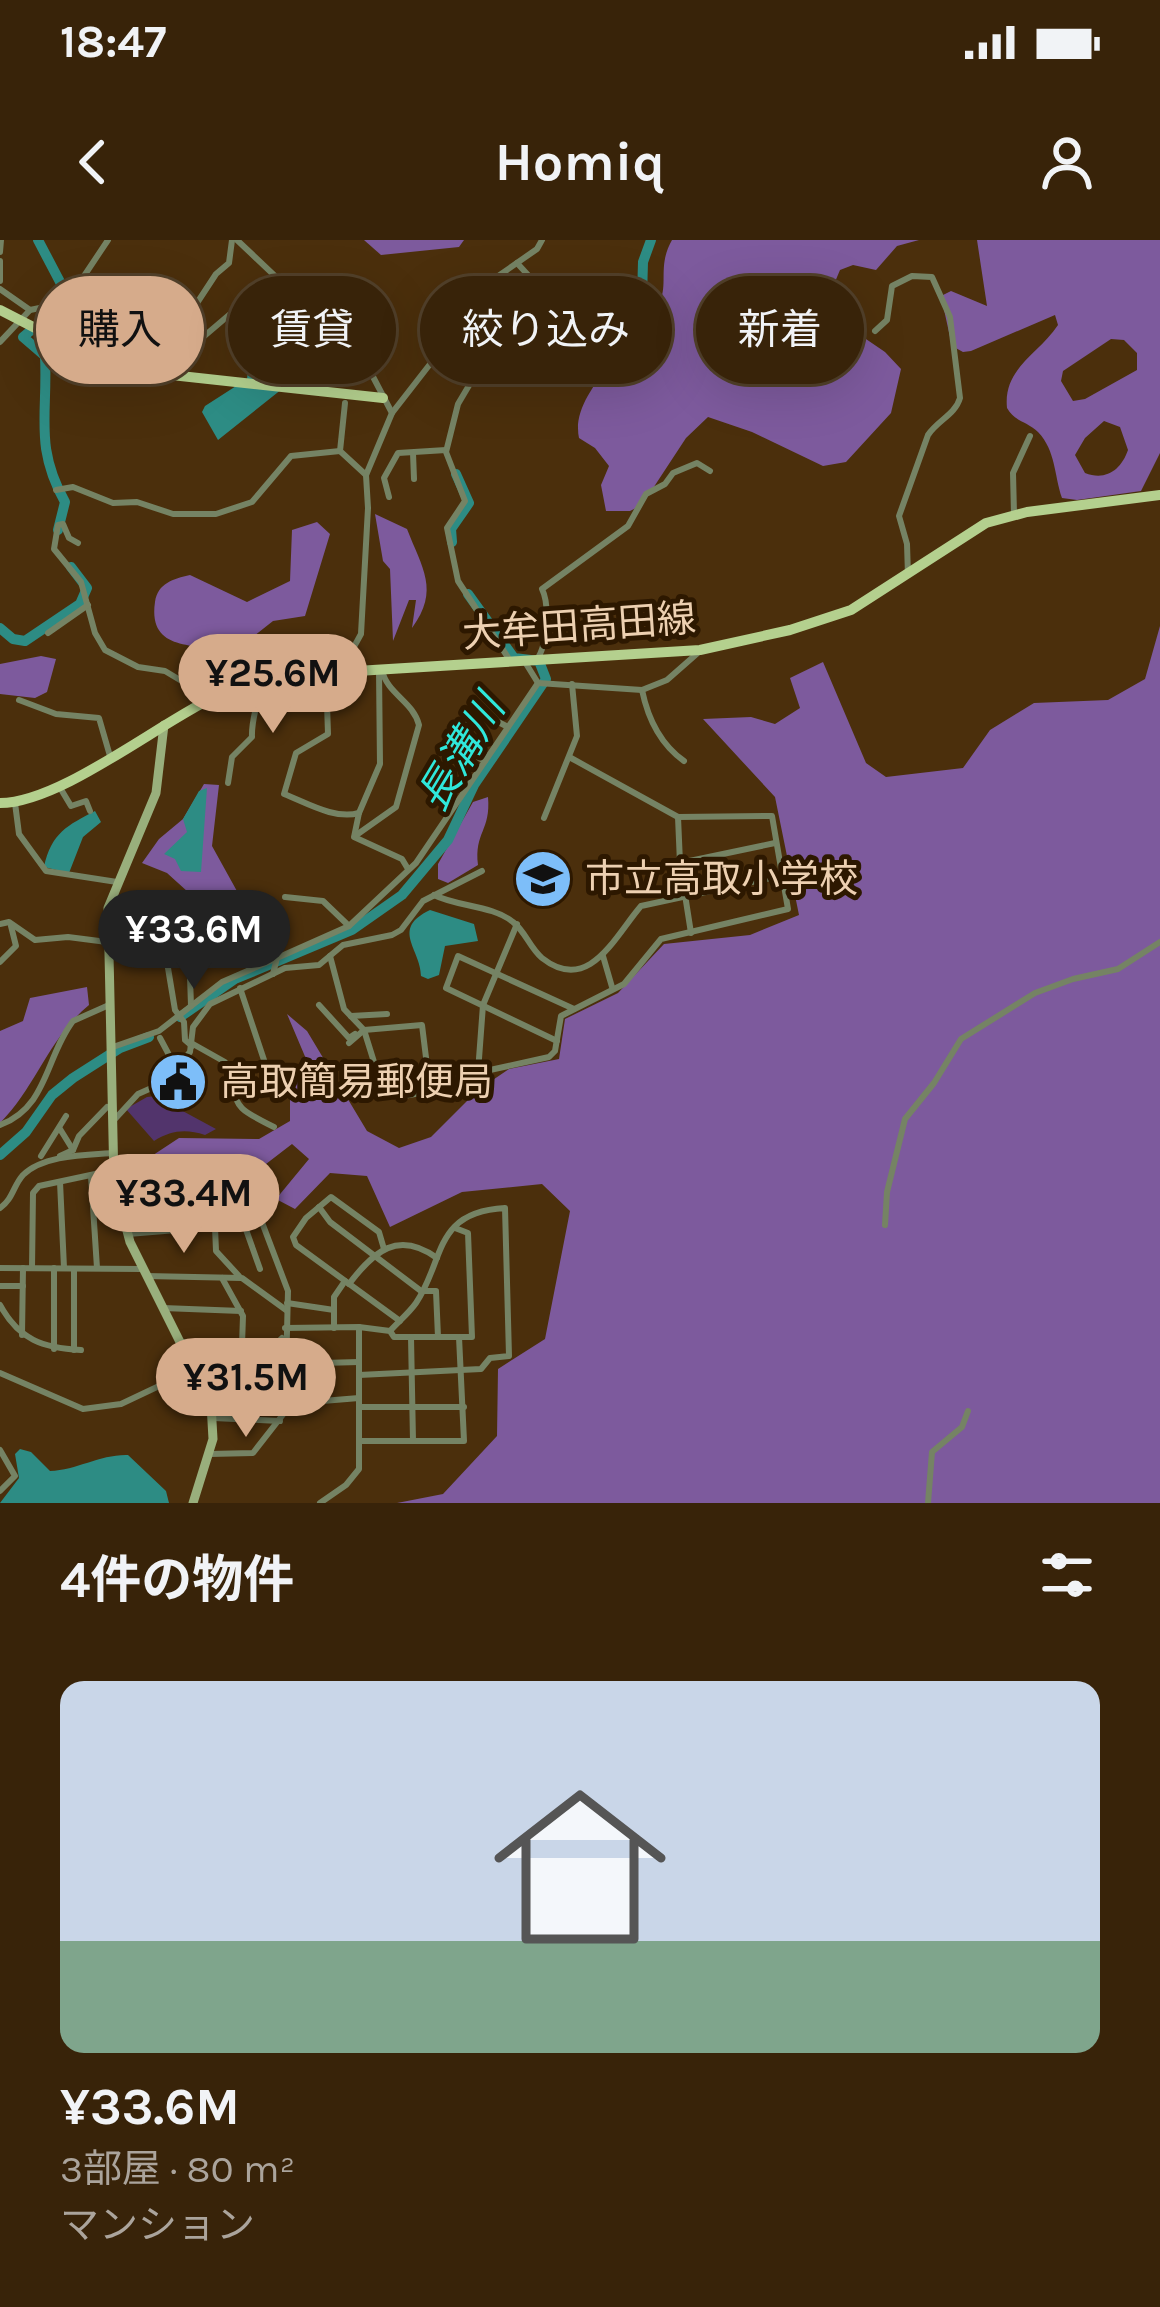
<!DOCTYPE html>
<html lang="ja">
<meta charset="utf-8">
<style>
:root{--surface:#382309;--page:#432f17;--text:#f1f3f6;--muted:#aba49c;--line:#52402a;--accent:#d6ab8b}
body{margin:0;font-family:Karla,"Noto Sans JP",sans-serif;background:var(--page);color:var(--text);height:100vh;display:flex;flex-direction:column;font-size:45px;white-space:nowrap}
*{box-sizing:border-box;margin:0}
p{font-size:39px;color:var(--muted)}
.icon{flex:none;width:66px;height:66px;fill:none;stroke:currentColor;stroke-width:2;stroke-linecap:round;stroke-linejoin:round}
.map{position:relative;height:1263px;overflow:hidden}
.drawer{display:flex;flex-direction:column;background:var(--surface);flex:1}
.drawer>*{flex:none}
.banner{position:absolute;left:36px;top:36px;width:1089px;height:108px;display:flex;gap:24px}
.price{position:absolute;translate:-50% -102px;padding:0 27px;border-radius:42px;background:var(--accent);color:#111;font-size:39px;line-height:78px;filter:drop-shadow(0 3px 6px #0008)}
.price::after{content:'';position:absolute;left:50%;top:72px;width:36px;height:27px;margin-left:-18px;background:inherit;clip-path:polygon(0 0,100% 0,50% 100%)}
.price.on{background:#222;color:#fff}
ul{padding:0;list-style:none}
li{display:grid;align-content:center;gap:24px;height:636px;padding:0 60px}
li span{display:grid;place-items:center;height:372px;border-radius:24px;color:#555}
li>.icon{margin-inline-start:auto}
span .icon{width:216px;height:216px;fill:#fffc;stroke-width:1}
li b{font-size:51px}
h2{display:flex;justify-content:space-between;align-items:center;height:144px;padding:0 60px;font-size:51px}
.chip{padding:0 42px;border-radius:54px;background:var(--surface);box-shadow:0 12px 48px #0002,0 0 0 3px var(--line);font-size:42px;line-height:108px}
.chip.on{background:var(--accent);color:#111}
.status{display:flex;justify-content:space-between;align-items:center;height:84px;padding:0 60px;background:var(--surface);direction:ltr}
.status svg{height:33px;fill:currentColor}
header{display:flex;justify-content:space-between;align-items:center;height:156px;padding:0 60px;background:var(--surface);font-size:54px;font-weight:700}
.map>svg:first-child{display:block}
.green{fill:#52346c}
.forest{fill:#7d5a9d;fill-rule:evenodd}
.water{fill:#2d8c84}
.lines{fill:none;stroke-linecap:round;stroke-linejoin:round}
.stream{stroke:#2d8c84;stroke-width:3}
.river{stroke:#2d8c84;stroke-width:10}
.street{stroke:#758364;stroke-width:6}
.secondary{stroke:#99af7c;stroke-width:9}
.primary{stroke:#b4d08e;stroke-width:10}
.labels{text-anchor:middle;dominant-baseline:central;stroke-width:10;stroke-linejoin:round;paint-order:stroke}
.street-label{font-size:39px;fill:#edd0b1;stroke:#2d1800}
.poi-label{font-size:39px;fill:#edd0b1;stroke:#2d1800;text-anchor:start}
.water-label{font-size:42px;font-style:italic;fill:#2fe8db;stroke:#2d1800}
</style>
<div class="status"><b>18:47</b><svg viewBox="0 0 49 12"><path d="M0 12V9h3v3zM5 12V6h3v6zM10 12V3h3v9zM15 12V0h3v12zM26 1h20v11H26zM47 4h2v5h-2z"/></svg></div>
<header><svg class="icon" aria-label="back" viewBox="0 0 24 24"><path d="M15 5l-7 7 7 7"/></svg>Homiq<svg class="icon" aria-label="person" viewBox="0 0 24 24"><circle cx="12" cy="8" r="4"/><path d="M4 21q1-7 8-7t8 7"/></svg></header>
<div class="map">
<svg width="1160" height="1263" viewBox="0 0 1160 1263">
<rect width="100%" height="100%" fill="#4b2f0c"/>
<path class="green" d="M 174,854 L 179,869 L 216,889 L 205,895 C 186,889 172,890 154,901 L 126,869 L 147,857 Z"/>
<g class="forest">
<polygon points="364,0 464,0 459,7 381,15"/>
<path d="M 672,0 L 919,0 L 897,6 L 876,30 L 853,25 L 840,30 L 832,49 L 844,84 L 885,112 L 901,129 L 891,173 L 846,222 L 823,226 L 752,192 L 708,177 L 686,198 L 642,265 L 630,271 L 606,271 L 601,245 L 609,226 L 595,208 L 579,198 C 569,151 639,103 659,63 C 669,45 657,26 672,0 Z"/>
<path d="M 977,0 L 1160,0 L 1160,213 L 1141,251 L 1077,260 L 1062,258 C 1054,235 1056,211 1038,192 C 1027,181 1015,182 1007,168 C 1003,128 1038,115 1058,85 L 1055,75 L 971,111 L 963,112 L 952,106 L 941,56 L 951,51 L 987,66 ZM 1111,99 L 1124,100 L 1137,113 L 1137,130 L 1085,159 L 1073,161 L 1061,141 L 1063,131 ZM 1104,181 L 1120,187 L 1128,210 C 1121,230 1106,241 1085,233 L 1075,215 L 1085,198 Z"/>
<path d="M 375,274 L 407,289 C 422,328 440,350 412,388 L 416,360 L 409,360 L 393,401 L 390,329 L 383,321 Z"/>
<path d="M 317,282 L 330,294 L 305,376 L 273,381 L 231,414 C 203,401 147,416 155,362 C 158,343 173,339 190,335 L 247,362 L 290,341 L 292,290 Z"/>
<polygon points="1160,386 1160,1263 397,1263 443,1254 497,1196 498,1129 545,1099 570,971 542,944 462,952 390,987 367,936 330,933 295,969 276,959 309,919 292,904 236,947 221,973 147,984 131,980 126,962 135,927 179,898 259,899 290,881 290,840 315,840 287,774 307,791 367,891 399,908 431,897 478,850 509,829 559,819 565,779 618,753 664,704 750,695 799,675 775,557 703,479 751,477 775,484 800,468 790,438 823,422 866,523 886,537 963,528 990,490 1034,463 1108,460 1145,439"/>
<polygon points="41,416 56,419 47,452 35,458 0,454 0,424"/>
<polygon points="204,544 219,545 212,606 243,662 214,665 188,652 167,633 142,623 159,599 183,579"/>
<path d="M 488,557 C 491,591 474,592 478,625 L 448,643 L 438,639 L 438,624 L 473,562 Z"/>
<path d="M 87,747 L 89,765 C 48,799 36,847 0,883 L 0,791 L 23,781 L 30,758 Z"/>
</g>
<g class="water">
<polygon points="256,117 305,118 309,123 310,141 300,148 282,149 218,200 202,172 205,166 247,139 249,122"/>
<polygon points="207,548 201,632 181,631 175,619 164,614 187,592 183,579 199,551"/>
<path d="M 95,571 L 101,582 L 83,597 L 69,633 L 44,627 C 51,593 68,585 95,571 Z"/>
<path d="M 430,670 L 474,684 L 478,701 L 445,706 L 439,735 L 428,739 L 421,736 C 421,709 390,689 430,670 Z"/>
<path d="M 20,1209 L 31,1212 L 50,1231 C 77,1230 101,1214 128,1215 L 166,1251 L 169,1263 L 0,1263 L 19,1238 L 15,1214 Z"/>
</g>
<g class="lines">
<polyline class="stream" points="69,59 73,57 99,74"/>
<g class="river">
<path d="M 38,0 L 69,59 L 23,97 L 45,116 C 48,176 34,206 65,262 L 58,290"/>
<polyline points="490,128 600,94 642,57 643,22 651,0"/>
<polyline points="452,302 451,289 469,263 456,234"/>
<polyline points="0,388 13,399 25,401 80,364 87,348 71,327"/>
<polyline points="180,777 235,739 352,690 402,655 448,600 474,545 546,439 539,421 514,418 468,354"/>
<polyline points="0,915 26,892 52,855 73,838 120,808 149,797"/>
</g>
<g class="street">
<polyline points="237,0 351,108 370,131 392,173"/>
<polyline points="0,12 1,0"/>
<polyline points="0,21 0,41"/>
<polyline points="0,49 30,70"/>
<polyline points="163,89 172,103 187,103 202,98 229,75 259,67 281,40"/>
<path d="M 875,91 L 887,80 L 892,46 L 912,36 L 932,37 L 950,77 L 960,158 C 955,175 938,180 928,195 L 899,276 L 907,304 L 908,335"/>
<polyline points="0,102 30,70 54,65 74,51 108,0"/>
<polyline points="140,110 197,63 216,34 229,23 232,0"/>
<polyline points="119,121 135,112"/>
<polyline points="345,163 340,211 366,235"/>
<polyline points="413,213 414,239"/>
<polyline points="56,250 73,247 113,263 137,262 173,274 216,274 252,262 291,216 340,211"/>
<polyline points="389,257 384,238 398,213 446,210"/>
<polyline points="1014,274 1013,233 1030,196"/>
<polyline points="78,303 69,298 63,284 58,285 54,309 81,342 95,393 105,410 138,427 165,431 190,446 204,447 212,458"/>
<polyline points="48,393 88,365"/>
<polyline points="509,419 458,341 447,288 465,261 446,212 458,164 477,132 511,115 539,110 544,93 539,47 517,23"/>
<path d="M 537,419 C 547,406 550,365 542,349 L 628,286 L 646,254 L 665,244 L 673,233 L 697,223 L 710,231"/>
<polyline points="525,422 538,443"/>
<polyline points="321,429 340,423 350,414 361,394 368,268 366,235 392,173 441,110 447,96 450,68 456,57 481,48 537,9 542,0"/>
<polyline points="379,431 380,524 359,573 354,597 402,619 408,629"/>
<path d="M 310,436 L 327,464 L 328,494 L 296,513 L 284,554 C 307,563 335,580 359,573"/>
<polyline points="538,443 642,450 667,440 700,411"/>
<path d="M 642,450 C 648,479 660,504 684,521"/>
<polyline points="19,460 56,474 99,478 110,516"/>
<polyline points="485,521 456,505 475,470 508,487"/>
<path d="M 228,543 L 232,517 L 252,497 C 251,476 261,461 258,441"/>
<polyline points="59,546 71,566 86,561 90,571"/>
<polyline points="15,563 19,594 46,631 117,642"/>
<polyline points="678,577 680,623 691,693"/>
<polyline points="544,578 577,496 572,444"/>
<path d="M 355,596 L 396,567 L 419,485 C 413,461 387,454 382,430"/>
<polyline points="680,623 775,603"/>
<path d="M 434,655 C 458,667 492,665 513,682 C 525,691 530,708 542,718 C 589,755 615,696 641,666 L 780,636"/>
<polyline points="285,657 323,661 349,686"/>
<polyline points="0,684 9,682 35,700 68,697 107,702"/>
<polyline points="166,716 175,770 184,782 185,800 192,806"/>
<polyline points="330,716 344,769 364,790 379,838 397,857 445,849 458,837 549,817 555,811 561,776 624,744 661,699 788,669 772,576 678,577 571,518"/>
<polyline points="603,716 612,747"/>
<polyline points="184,717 190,736 191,766"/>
<polyline points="0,722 16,706 11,686"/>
<polyline points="273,734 277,718 349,686 416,623 538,443"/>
<polyline points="240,748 265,823"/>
<polyline points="319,765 349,798 355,794"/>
<polyline points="351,776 387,774"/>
<polyline points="160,798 176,828"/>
<polyline points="557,801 446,748 458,716 574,769"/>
<polyline points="349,803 364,790 422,785 430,850"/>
<path d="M 193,804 L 225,822 C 241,867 227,864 274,887"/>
<polyline points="110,808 159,791 222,742 277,718"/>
<polyline points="478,832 483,765 517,684"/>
<polyline points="165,842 184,851 184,861"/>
<polyline points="115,879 138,854 165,842 190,812 193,787 210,764 285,728 319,725 343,705 392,695 401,690 423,661 482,631"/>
<path d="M 0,885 C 48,867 45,818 73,781 L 109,765"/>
<polyline points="60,889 73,910"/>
<polyline points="41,916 66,876"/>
<polyline points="60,916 73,910 79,896 107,867"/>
<polyline points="91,936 97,1028"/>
<polyline points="60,942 64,1028"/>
<polyline points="319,967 330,982 421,1051 436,1051 438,1097"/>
<path d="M 0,968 C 13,959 13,946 23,935 C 43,915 85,915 112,913"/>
<polyline points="244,984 260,1029"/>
<polyline points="885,985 887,952 905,879 934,843 961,799 1035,753 1073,739 1118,729 1160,702"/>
<polyline points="215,987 216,1011 239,1036"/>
<polyline points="128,994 262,983"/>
<polyline points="384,1009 379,992 331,957 306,978 293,997 296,1005 400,1081"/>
<polyline points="0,1028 142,1029"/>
<polyline points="32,1028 33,953 39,946 114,930"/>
<polyline points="74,1029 74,1110"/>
<polyline points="146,1036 242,1038 286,1070"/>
<polyline points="222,1038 243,1076 242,1105"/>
<path d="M 349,1044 C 374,1011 398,990 437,1018"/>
<polyline points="0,1046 23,1046"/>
<polyline points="287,1063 334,1070"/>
<path d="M 0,1065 C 19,1100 43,1108 81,1110"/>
<polyline points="163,1068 241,1071"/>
<polyline points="285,1088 359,1087 390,1091 394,1097 472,1097 468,993 455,988"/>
<polyline points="334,1088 334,1057 345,1041"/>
<polyline points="22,1095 23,1028"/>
<polyline points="411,1097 413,1201"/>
<polyline points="181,1102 275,1105 282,1098"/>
<polyline points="54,1109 54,1028"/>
<polyline points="285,1124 359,1122"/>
<polyline points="0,1133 83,1169 121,1164 195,1129"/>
<path d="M 359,1135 L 481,1129 L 490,1118 L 509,1116 L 505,968 C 433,972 445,1020 416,1063 C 409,1073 398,1082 390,1091"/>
<polyline points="205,1147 285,1150"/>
<polyline points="286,1164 359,1158"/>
<polyline points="359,1167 464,1167"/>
<polyline points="214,1178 280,1181"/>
<polyline points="360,1201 464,1201 459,1097"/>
<polyline points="0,1210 15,1236 0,1251"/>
<polyline points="210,1214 253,1213 285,1172 288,1051 252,956"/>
<polyline points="320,1263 346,1245 359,1229 359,1087"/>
<polyline points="928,1263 932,1212 962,1187 968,1171"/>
</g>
<polyline class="secondary" points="164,485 156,553 108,668 114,942 130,1002 211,1164 213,1199 193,1263"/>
<g class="primary">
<polyline points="0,70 74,108 153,133 383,158"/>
<path d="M 0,563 C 62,563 163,479 226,451 C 252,440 280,437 308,434 L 700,410 L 790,390 L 851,370 L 986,283 L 1027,272 L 1160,255"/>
</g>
</g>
<defs>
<symbol id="school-disc" viewBox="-11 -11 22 22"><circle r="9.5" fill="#7dbef9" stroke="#2d1800"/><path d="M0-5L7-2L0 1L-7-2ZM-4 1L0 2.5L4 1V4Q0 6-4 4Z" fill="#111"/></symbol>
<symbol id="civic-disc" viewBox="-11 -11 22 22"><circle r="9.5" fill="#7dbef9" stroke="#2d1800"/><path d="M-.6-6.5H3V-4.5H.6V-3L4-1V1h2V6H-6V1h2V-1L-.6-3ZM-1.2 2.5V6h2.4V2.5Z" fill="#111"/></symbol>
</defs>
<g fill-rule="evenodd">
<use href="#school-disc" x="510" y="606" width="66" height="66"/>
<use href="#civic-disc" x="145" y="809" width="66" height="66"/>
</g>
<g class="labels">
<g class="street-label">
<text transform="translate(579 386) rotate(-4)">大牟田高田線</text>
</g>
<g class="poi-label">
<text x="585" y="639">市立高取小学校</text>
<text x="220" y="842">高取簡易郵便局</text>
</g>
<g class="water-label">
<text transform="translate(461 513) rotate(-59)">長溝川</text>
</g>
</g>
</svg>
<b class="price" style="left:273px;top:496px">¥25.6M</b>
<b class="price on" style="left:194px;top:752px">¥33.6M</b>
<b class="price" style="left:184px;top:1016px">¥33.4M</b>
<b class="price" style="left:246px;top:1200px">¥31.5M</b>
<div class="banner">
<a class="chip on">購入</a>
<a class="chip">賃貸</a>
<a class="chip">絞り込み</a>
<a class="chip">新着</a>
</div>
</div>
<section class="drawer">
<h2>4件の物件<svg class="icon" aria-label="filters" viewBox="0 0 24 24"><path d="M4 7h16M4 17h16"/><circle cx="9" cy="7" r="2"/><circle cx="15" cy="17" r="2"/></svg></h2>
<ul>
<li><span style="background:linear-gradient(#c9d6e8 70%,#7fa58c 0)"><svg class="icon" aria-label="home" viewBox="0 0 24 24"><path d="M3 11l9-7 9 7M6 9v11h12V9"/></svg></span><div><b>¥33.6M</b><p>3部屋 · 80 m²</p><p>マンション</p></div></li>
</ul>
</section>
